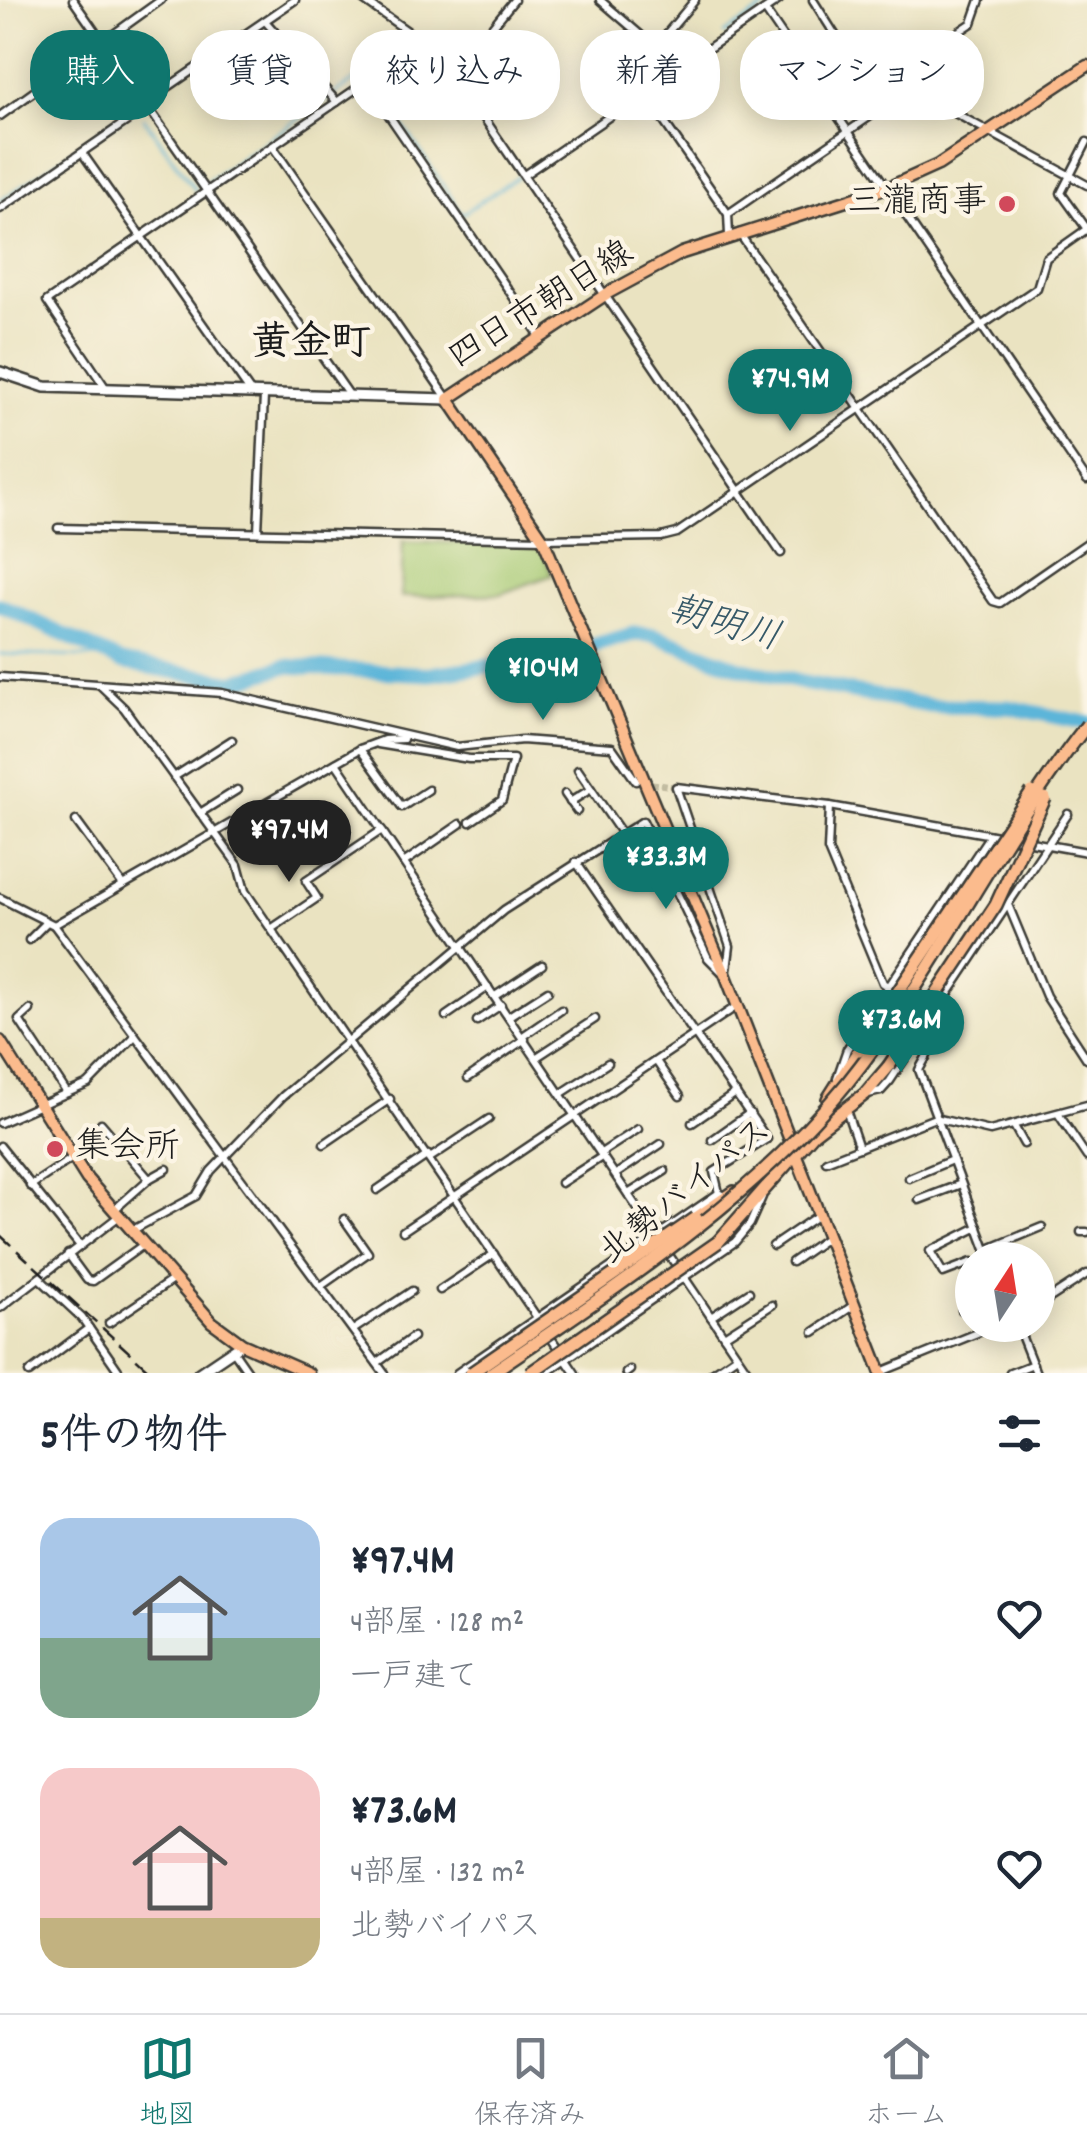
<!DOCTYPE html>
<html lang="ja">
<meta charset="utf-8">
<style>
:root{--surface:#fff;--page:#f6f6f7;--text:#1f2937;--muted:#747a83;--line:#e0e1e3;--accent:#0f766e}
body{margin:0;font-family:Dekko,"Klee One",sans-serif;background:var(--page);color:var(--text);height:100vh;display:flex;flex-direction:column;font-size:38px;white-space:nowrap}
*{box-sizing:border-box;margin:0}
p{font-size:32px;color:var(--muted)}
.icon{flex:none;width:55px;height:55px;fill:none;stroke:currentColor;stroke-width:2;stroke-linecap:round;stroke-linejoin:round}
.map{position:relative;height:1373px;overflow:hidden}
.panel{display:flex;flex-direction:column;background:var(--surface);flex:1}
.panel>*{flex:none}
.hud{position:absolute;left:30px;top:30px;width:1028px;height:90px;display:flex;gap:20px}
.needle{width:65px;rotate:12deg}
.controls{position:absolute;left:955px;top:1242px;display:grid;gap:20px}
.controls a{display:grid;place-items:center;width:100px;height:100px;border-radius:50%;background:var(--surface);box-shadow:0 5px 25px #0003;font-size:50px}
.price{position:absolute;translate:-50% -85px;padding:0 22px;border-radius:35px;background:var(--accent);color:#fff;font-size:32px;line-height:65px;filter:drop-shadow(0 2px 5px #0008)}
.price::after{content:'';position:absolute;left:50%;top:60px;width:30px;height:22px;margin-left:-15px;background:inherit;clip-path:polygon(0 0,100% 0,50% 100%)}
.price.selected{background:#222;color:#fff}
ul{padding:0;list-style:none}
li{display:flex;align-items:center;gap:30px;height:250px;padding:0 40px}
li span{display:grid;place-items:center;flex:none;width:280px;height:200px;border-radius:30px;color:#555}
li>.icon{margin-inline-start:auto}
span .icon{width:120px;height:120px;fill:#fffc;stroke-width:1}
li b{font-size:42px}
h2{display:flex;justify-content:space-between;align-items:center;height:120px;padding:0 40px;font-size:42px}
.tag{padding:0 35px;border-radius:40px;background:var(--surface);box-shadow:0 5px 25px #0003;font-size:35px;line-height:90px}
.tag.selected{background:var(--accent);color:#fff}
.tabs{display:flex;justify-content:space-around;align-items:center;height:140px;border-top:2px solid var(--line);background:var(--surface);font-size:28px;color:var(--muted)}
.tabs a{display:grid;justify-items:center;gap:5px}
.tabs .selected{color:var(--accent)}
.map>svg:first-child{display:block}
.green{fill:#a7ca74;stroke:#627348;stroke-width:2.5}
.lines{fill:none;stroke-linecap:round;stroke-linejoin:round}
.stream{stroke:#5cb5d9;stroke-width:2.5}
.river{stroke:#5cb5d9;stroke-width:15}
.minor-tunnel{stroke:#c1bba0;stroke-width:6;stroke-dasharray:6 3;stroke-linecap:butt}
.minor-casing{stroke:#3b3a35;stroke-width:11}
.tertiary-casing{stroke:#3b3a35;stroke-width:14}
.primary-casing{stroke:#3b3a35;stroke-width:15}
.trunk-casing{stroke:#3b3a35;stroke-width:16}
.minor{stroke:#fff;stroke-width:6}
.tertiary{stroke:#fff;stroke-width:9}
.primary{stroke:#fbbb8d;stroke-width:10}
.trunk{stroke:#fbbb8d;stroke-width:11}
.rail{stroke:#1c1c1c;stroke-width:2.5;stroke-dasharray:15 8;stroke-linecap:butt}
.trunk-bridge-casing{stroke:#3b3a35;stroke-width:16;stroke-linecap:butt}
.trunk-bridge{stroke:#fbbb8d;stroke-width:11}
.poi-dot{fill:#d1495b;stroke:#fcf5e5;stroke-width:4}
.labels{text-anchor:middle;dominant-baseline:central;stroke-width:9;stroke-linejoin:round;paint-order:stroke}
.poi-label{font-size:35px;fill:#1c1c1c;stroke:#fcf5e5;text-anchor:end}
.street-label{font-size:35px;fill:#1c1c1c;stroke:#fcf5e5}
.water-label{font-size:38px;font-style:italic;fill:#365968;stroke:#fcf5e5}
.quarter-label{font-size:40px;font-weight:bold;fill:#1c1c1c;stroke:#fcf5e5}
</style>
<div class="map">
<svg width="1087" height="1373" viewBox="0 0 1087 1373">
<rect width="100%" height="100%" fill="#fcf5e5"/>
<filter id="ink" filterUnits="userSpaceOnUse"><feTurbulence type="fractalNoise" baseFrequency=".01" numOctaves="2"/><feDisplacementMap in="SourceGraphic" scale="20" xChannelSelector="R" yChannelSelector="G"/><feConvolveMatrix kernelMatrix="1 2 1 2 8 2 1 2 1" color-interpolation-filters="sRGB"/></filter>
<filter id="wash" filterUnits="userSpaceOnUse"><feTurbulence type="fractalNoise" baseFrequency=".0048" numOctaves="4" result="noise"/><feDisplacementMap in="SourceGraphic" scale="40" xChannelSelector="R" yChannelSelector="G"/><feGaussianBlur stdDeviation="2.25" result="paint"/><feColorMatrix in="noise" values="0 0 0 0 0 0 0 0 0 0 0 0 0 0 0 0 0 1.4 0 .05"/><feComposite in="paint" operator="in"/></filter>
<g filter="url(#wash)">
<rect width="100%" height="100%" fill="#eae3c1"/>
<polygon class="green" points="403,541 541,545 552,575 500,594 401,597"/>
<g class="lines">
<g class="stream">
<polyline points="724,34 766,7"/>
<polyline points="144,118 195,190"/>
<polyline points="208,181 367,72 462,214 520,175"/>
<polyline points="0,201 137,108"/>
<polyline points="0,654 112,658"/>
</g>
<polyline class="river" points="0,605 122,662 234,682 286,666 430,674 550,658 633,634 654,635 740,668 803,683 930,706 1008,707 1087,723"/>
</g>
</g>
<g filter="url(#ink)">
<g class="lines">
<polyline class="minor-tunnel" points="643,782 676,787"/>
<defs>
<g id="minor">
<polyline points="73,0 350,396"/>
<polyline points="363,0 433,49 454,74 781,553"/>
<polyline points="600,0 680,69"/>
<polyline points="813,0 848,55 1087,185"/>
<polyline points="765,10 1087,480"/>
<polyline points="265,21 337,102"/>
<polyline points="653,50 695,0"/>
<polyline points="454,74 514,0"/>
<polyline points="366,82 369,72 415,39"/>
<polyline points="644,93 728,214 729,235"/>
<polyline points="145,103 295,0"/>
<polyline points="0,116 161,0"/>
<polyline points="1087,142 1061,193 1087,229"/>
<polyline points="273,147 448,399"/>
<polyline points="83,154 252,394"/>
<polyline points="524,175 779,0"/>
<polyline points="0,209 146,108"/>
<polyline points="728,214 888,104 951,37 972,23 980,0"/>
<polyline points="739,233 993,601 1000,603 1087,543"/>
<polyline points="107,390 47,301 366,82 540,336"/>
<polyline points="58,528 543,539 661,537 677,533 1037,288 1046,258 1087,229"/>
<polyline points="258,532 264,396"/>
<polyline points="0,677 222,693 457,747 522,740 612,747 636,781"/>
<polyline points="100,685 124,708 238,865 245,891 575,1373"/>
<polyline points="378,744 469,759 513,759 502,800 470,822"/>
<polyline points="360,749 402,807 428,790"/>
<polyline points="336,763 749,1373"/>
<polyline points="578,770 622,834"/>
<polyline points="174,777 232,740"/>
<polyline points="565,794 577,811"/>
<polyline points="570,802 591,789"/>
<polyline points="830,806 828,850 883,983 944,1025 919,1070 990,1260"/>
<polyline points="200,813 237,790"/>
<polyline points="76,821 123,885"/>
<polyline points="405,862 460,824"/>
<polyline points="576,862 767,1139 714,1172 719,1193 725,1196"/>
<polyline points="0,898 54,925 384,1373"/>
<polyline points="1009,907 1046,996 1087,1059"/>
<polyline points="54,925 360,749 384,740 403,739"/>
<polyline points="274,927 317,898 306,881 382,830"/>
<polyline points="29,940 47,922"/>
<polyline points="727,970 730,946 676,787 830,806 1087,852"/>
<polyline points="495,996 542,965"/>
<polyline points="446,1016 488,987"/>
<polyline points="509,1016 548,991"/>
<polyline points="477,1021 501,1005"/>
<polyline points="523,1036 561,1010"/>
<polyline points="537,1057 595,1019"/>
<polyline points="656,1061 680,1096"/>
<polyline points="468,1078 525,1039"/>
<polyline points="837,1078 847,1049 990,835"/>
<polyline points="67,1093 88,1084 135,1036"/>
<polyline points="562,1093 608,1063"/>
<polyline points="868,1094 881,1091 890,1081 1068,814"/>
<polyline points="846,1110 859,1148 935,1118 990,1131 1087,1105"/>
<polyline points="1059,1115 1087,1157"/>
<polyline points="0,1123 67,1093 19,1020 30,1010"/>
<polyline points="101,1123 149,1179 167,1169"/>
<polyline points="692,1123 736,1093"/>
<polyline points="1014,1126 1024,1144"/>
<polyline points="712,1140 750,1113"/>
<polyline points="324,1144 390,1099"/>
<polyline points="0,1146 80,1246"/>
<polyline points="601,1153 638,1129"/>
<polyline points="430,1158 489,1119"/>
<polyline points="826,1161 859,1148"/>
<polyline points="616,1174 661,1144"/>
<polyline points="909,1178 952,1160"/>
<polyline points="561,1183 603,1156"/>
<polyline points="30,1186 74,1157"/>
<polyline points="377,1190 428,1155"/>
<polyline points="628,1194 665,1171"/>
<polyline points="919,1200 961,1184"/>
<polyline points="114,1210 149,1179"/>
<polyline points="131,1231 196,1196 211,1171 283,1096 504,910 643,821 708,958 721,971"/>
<polyline points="403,1231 737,1006"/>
<polyline points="1081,1232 1087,1232"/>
<polyline points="773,1246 820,1214"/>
<polyline points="986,1250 1042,1227"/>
<polyline points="68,1254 87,1280 93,1281 143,1245"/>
<polyline points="792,1262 828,1237"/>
<polyline points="972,1262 943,1273 930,1251 978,1227"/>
<polyline points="39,1278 82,1318 120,1373"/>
<polyline points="321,1286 368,1253 344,1219"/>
<polyline points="440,1290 494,1254"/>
<polyline points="1038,1306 1087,1274"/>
<polyline points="0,1308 118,1217"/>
<polyline points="962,1310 972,1306"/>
<polyline points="711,1317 749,1292"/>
<polyline points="109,1323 174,1279"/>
<polyline points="1017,1325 1036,1373"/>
<polyline points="353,1330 412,1291"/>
<polyline points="814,1332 854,1305"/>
<polyline points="724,1336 772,1305"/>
<polyline points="233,1350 249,1373"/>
<polyline points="377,1363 413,1337"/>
<polyline points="881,1372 997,1325"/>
<polyline points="29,1373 89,1328"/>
<polyline points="457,1373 719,1193"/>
<polyline points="546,1373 735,1242 750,1224 762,1197"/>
<polyline points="626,1373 630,1370"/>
<polyline points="712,1373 737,1356"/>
<polyline points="1010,1373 1033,1364"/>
</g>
<g id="tertiary">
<polyline points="0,372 45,387 448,399"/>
<polyline points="199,1373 242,1344"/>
</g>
<g id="primary">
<polyline points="0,1041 87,1179 212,1322 242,1344 308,1373"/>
<polyline points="881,1373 726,976 543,539 448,399 608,293 682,253 887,188 938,165 1087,66"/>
</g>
<g id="trunk">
<polyline points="828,1099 859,1050"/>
<polyline points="696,1218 734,1192"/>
<polyline points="718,1242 813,1134 865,1094 889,1066"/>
</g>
</defs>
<use href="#minor" class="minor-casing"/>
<use href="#tertiary" class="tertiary-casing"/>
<use href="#primary" class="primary-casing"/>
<use href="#trunk" class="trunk-casing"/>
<use href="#minor" class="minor"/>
<use href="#tertiary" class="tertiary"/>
<use href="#primary" class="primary"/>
<use href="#trunk" class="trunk"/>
<polyline class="rail" points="0,1235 152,1373"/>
<defs>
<g id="trunk-bridge">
<polyline points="859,1050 1032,792"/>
<polyline points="889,1066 996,905 1045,798"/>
<polyline points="471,1373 696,1218"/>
<path d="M 491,1373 C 618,1286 748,1204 847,1083 C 937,971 998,838 1087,725"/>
<polyline points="530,1373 718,1242"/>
</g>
</defs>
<use href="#trunk-bridge" class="trunk-bridge-casing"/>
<use href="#trunk-bridge" class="trunk-bridge"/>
</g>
</g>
<g class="poi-dot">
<circle cx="1007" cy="204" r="10"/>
<circle cx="55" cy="1149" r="10"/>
</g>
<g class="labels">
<g class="poi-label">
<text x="987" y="204">三瀧商事</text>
<text x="75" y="1149" text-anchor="start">集会所</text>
</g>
<g class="street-label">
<text transform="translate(542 307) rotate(-32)">四日市朝日線</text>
<text transform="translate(687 1193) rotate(-39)">北勢バイパス</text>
</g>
<g class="water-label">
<text transform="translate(724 626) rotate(16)">朝明川</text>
</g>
<g class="quarter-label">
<text x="311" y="345">黄金町</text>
</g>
</g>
</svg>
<div class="controls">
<a><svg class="needle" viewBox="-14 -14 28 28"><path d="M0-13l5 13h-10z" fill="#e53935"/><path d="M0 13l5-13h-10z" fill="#747a83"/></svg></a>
</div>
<b class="price" style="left:790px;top:434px">¥74.9M</b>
<b class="price" style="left:543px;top:723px">¥104M</b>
<b class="price selected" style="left:289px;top:885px">¥97.4M</b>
<b class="price" style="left:666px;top:912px">¥33.3M</b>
<b class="price" style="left:901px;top:1075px">¥73.6M</b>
<div class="hud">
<a class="tag selected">購入</a>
<a class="tag">賃貸</a>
<a class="tag">絞り込み</a>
<a class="tag">新着</a>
<a class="tag">マンション</a>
</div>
</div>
<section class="panel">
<h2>5件の物件<svg class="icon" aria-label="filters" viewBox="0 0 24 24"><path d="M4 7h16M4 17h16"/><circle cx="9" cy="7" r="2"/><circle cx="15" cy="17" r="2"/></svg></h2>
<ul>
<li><span style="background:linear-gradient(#a9c7e8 60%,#7fa58c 0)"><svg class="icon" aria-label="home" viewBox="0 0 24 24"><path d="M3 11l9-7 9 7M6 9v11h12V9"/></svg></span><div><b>¥97.4M</b><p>4部屋 · 128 m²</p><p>一戸建て</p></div><svg class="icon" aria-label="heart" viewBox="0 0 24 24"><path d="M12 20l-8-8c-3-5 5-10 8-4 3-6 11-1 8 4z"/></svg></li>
<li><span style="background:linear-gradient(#f6c9c9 75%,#c2b280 0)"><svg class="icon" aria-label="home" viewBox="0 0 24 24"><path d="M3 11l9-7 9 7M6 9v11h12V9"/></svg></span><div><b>¥73.6M</b><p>4部屋 · 132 m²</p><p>北勢バイパス</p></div><svg class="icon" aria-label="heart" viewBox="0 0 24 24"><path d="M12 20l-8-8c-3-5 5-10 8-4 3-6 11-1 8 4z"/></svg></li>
</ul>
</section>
<nav class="tabs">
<a class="selected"><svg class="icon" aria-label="map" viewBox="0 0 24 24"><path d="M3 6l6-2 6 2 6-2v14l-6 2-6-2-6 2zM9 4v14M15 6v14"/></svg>地図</a>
<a><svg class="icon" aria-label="saved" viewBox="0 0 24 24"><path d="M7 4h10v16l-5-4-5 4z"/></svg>保存済み</a>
<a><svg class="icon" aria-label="home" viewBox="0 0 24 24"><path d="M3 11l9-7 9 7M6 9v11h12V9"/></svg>ホーム</a>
</nav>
